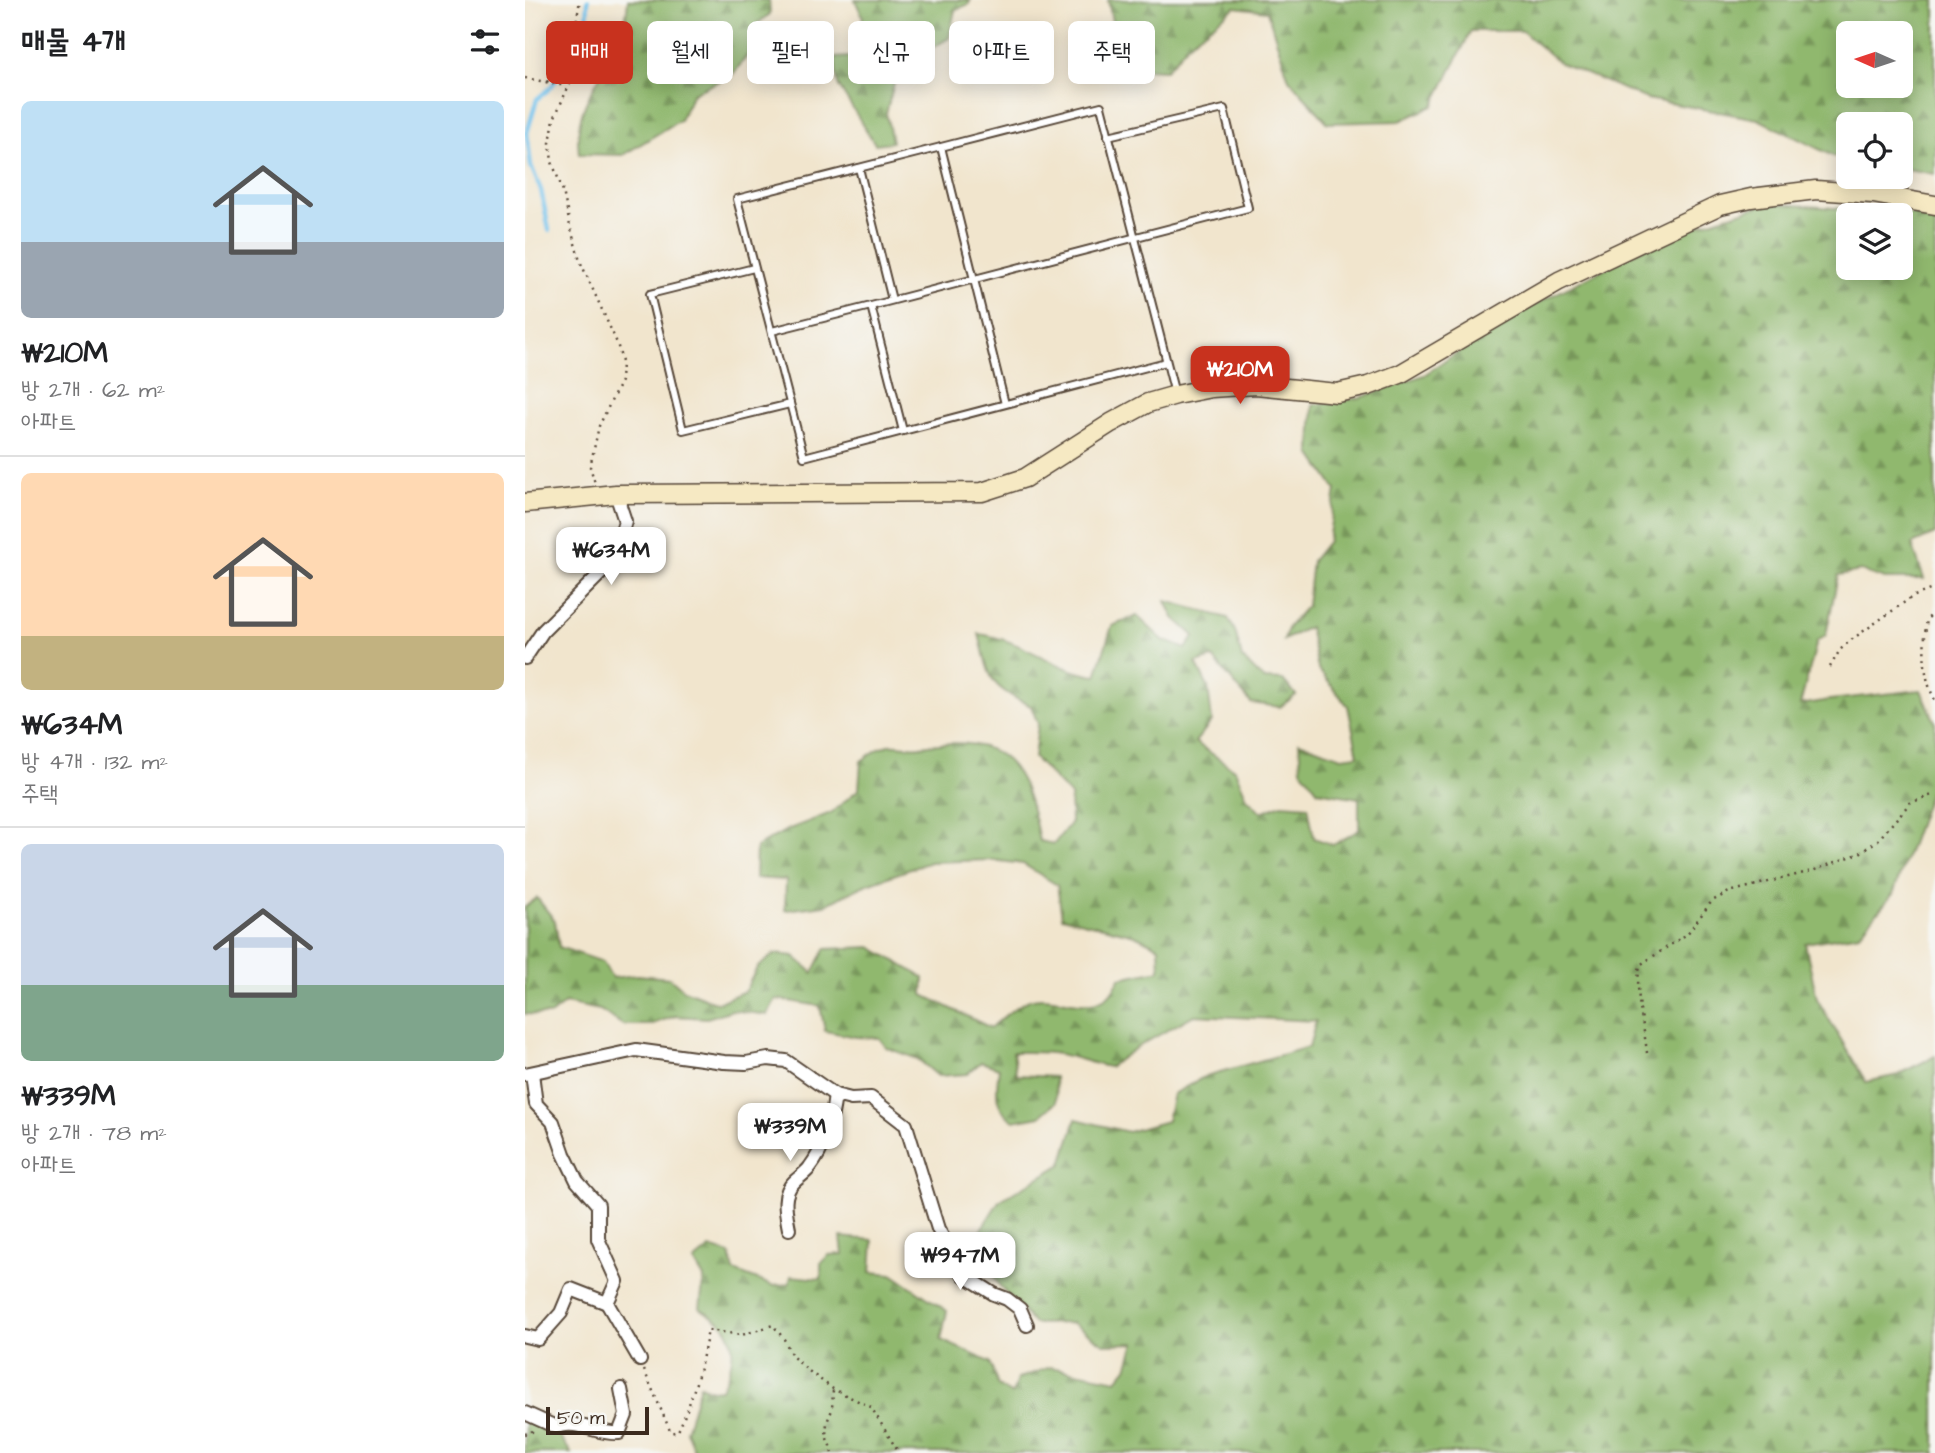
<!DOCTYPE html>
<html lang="ko">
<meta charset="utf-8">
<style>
:root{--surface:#fff;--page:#f2f2f2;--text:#202124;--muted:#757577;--line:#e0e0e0;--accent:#c8321e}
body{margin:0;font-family:"Architects Daughter","Poor Story",sans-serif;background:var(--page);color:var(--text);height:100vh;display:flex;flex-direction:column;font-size:26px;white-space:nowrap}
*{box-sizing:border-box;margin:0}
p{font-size:23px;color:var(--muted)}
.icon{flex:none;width:38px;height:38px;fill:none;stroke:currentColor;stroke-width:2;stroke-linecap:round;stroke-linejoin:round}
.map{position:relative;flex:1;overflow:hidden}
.drawer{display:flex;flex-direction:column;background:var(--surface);width:525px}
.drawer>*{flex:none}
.top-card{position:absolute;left:21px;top:21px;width:665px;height:63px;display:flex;gap:14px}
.needle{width:46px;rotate:273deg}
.tools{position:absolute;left:1311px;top:21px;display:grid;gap:14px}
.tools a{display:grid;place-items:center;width:77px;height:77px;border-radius:10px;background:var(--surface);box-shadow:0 4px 18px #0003;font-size:35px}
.scale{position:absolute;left:21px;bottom:18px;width:103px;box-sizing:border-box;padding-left:7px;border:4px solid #3b2a1e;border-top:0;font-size:19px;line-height:24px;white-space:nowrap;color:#3b2a1e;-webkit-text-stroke:5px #f6f6f2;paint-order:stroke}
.price{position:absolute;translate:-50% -60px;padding:0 16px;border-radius:14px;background:#fff;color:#222;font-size:23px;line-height:46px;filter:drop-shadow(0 2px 4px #0008)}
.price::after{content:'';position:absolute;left:50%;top:42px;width:21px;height:16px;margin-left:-10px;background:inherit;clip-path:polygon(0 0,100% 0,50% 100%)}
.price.selected{background:var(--accent);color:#fff}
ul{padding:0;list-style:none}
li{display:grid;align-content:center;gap:14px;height:371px;padding:0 21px}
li+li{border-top:2px solid var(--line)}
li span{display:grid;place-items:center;height:217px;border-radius:10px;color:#555}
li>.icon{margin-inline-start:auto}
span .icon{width:126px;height:126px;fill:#fffc;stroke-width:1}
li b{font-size:30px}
h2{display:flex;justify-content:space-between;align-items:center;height:84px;padding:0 21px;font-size:30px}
.chip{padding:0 24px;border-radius:10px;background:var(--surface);box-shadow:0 4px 18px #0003;font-size:24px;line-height:63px}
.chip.selected{background:var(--accent);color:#fff}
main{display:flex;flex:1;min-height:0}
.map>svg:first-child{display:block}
.forest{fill:url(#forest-firs);stroke:#667146;stroke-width:2;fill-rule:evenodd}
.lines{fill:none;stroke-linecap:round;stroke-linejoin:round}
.stream{stroke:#71c2ed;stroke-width:4.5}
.lane-casing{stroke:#564638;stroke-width:10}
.street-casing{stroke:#564638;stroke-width:16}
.secondary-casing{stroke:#564638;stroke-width:21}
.path{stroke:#564638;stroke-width:2.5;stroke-dasharray:2 5;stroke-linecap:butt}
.lane{stroke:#fff;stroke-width:6}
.street{stroke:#fff;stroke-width:12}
.secondary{stroke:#f6e9c3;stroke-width:18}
</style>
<main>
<section class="drawer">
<h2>매물 4개<svg class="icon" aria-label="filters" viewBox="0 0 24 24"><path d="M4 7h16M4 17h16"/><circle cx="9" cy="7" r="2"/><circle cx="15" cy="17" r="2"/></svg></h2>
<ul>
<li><span style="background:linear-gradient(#bfe0f5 65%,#9aa5b1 0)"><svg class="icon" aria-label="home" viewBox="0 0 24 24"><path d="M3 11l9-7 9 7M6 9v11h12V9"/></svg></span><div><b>₩210M</b><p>방 2개 · 62 m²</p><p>아파트</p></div></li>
<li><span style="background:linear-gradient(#ffd9b3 75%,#c2b280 0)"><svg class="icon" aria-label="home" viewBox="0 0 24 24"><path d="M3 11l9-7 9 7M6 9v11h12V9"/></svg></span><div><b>₩634M</b><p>방 4개 · 132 m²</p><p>주택</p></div></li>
<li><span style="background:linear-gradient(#c9d6e8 65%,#7fa58c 0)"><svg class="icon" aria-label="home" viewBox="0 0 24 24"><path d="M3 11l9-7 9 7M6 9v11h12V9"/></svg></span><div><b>₩339M</b><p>방 2개 · 78 m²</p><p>아파트</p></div></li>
</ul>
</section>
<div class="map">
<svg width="1410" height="1453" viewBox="0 0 1410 1453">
<defs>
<pattern id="forest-firs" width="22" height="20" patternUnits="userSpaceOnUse" patternTransform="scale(1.75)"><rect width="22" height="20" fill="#90b86e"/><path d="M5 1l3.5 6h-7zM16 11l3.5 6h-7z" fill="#77965a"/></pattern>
</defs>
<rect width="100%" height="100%" fill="#f6f6f2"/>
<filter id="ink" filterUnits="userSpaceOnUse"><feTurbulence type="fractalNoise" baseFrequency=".0143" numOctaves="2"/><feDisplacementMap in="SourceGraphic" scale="14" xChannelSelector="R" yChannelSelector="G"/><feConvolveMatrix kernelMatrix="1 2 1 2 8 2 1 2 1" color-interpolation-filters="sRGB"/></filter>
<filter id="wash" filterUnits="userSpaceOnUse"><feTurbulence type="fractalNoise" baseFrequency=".00686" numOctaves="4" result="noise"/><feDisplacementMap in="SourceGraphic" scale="28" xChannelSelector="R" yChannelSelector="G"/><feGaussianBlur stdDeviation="1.57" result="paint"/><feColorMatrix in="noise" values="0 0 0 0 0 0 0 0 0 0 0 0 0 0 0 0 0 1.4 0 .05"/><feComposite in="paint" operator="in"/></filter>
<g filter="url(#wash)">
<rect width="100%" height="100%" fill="#f1e5cd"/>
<g class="forest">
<path d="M 103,0 L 244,0 L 245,14 L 229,26 L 223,55 L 207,75 L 168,93 L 155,120 L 98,155 L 54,154 C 47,105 78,80 95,37 C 99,26 102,12 103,0 Z"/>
<polygon points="330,0 445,0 444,4 430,10 424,38 400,52 370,80 361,113 367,142 350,144 313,85 309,58 326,57 338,17"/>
<path d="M 583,0 L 1410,0 L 1410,174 L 1376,168 L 1376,124 L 1323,124 L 1323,159 L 1308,156 L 1233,119 L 1122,99 L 1035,63 L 997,31 L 946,31 L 908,106 L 875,121 L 803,123 L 764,79 L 742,11 L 710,7 L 664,43 L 641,70 L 602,68 L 590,37 ZM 1323,33 L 1376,33 L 1376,86 L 1323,86 Z"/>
<path d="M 1244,203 L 1410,216 L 1410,534 L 1387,544 L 1399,579 L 1360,579 L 1336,571 L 1313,575 L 1301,635 L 1292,641 L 1275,705 L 1305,700 L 1396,690 L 1410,722 L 1410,777 L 1368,894 L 1334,934 L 1280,943 L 1292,999 L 1341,1082 L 1373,1075 L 1410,1056 L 1410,1453 L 170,1453 L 161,1431 L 175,1385 L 187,1390 L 196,1389 C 206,1370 215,1345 198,1325 C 192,1319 182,1313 175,1308 L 179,1278 L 169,1261 L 185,1248 L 205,1254 L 209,1271 L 248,1286 L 264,1284 L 266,1276 L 296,1279 L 296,1263 L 304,1255 L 318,1254 L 316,1237 L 348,1240 L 346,1272 L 367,1274 L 422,1311 L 416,1340 L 465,1362 L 473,1386 L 487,1395 L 492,1379 L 525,1367 L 592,1380 L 602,1368 L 610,1343 L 579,1344 L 547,1323 L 509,1324 L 474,1285 L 449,1241 L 474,1201 L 537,1164 L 551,1119 L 603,1132 L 642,1121 L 648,1094 L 681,1076 L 784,1047 L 791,1021 L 669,1015 L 611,1048 L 584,1067 C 567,1064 551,1057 534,1054 C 519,1051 504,1052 488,1052 L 491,1075 L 530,1077 L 531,1102 L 515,1116 L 489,1121 C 468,1107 471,1091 474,1068 L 456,1062 L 442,1074 L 413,1076 L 393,1059 L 362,1048 L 354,1038 L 331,1037 L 300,1031 L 295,1006 L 251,999 L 242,1015 L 207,1010 L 182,1018 L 150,1016 L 125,1025 L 98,1025 L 75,1010 L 40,1003 L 25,1015 L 0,1014 L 0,907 L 12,898 L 30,921 L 34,947 L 78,962 L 87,978 L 112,975 L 145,978 L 159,990 L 192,1003 L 220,991 L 232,968 L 249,954 L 269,956 L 288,973 L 300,949 L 346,947 L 399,978 L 398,995 L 466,1028 C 477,1018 489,1007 502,1001 C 527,990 561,1015 583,996 C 588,992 592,983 595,978 L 635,970 L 634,947 L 610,935 L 537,917 L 532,885 L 498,864 L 467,860 L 405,862 L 340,885 L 300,905 L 260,910 L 261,880 L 230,878 L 231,847 L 262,830 L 306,813 L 334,789 L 336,761 C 344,756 355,746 364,745 C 375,744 386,748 397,746 C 481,733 500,765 514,841 L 529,844 L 546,822 L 545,795 L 509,758 L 513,724 L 506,706 C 462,686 465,678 454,634 C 497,639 530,671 571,676 L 587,626 L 612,616 L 638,640 L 661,649 L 669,636 L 649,618 L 641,601 L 703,618 L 710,631 L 717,658 L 738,679 L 758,680 L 771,695 L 755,707 L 726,703 L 688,658 L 671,663 L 683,687 L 687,721 L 670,742 L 710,770 L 722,798 L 736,812 L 757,804 L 783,806 L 789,838 L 808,845 L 834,830 L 834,798 L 793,791 L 776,769 L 774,742 L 817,757 L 833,755 L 823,706 L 793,669 L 784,627 L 759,640 L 764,626 L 782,606 L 787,561 L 803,541 L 811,490 L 786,453 L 788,405 L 835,398 L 899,375 L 984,318 L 1150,232 ZM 1323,215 L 1376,215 L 1376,268 L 1323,268 Z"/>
<polygon points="0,1416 30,1429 46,1453 0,1453"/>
</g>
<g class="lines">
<polyline class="stream" points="24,230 16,190 6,166 2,133 12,99 25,88 48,58 62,28 63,0"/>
</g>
</g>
<g filter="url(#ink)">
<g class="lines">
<defs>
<g id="lane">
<polyline points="416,147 576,106 650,394"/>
<polyline points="334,168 367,300"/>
<polyline points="229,268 125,294 158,430 265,404"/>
<polyline points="346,306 723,208 699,109 583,136"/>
<polyline points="247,331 346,306 378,431"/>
<path d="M 480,404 L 416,147 L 212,199 L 279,457 C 400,425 521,393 641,362"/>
</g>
<g id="street">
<polyline points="0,658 18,631 88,561 100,521 91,494"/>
<polyline points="7,1073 11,1104 28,1122 39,1154 52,1181 73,1205 73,1239 92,1281 82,1303 115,1360"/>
<polyline points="0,1074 111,1050 199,1062 221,1063 243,1059 261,1061 310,1095 326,1099 346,1098 381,1125 413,1229 439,1275 469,1294 482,1299 495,1309 502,1325"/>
<path d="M 264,1229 C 261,1213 256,1194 269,1182 C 274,1177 281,1173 285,1167 C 301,1146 307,1120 310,1095"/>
<polyline points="0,1336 13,1339 36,1313 46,1289 82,1303"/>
<path d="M 0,1413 L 31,1427 C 54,1419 71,1435 94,1433 L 101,1415 L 96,1389"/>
</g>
<polyline id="secondary" points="0,503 91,494 457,492 500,478 586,423 623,403 651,395 686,388 731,385 812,393 843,386 875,374 1034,281 1195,205 1226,198 1291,190 1348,194 1410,205"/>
</defs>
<use href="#lane" class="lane-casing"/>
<use href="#street" class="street-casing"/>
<use href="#secondary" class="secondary-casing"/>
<g class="path">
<polyline points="48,76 29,119 25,143 27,162 38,191 45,226 55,261 92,343 97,362 96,381 74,426 65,467 70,483"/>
<polyline points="0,78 41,86"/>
<polyline points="22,82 48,41 55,0"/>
<path d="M 1410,612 L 1402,619 C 1398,646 1397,676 1410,700"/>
<polyline points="1305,667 1315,650 1326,640 1387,597 1410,588"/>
<path d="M 1122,1053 C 1119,1023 1109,995 1115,965 L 1162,934 L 1187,901 L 1204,892 L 1287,871 L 1335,853 L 1353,840 L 1385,803 L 1410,794"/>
<path d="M 119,1370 L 146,1433 L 153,1431 C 168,1399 177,1364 183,1330 L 217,1335 L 248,1325 L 259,1339 L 267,1356 L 281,1369 L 308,1389 L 346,1407 L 374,1453"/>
<polyline points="0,1434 7,1432 7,1429"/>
<polyline points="308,1453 301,1436 302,1422 307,1410 308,1389"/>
</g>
<use href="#lane" class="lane"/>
<use href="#street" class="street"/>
<use href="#secondary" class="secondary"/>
</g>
</g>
</svg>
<div class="tools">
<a><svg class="needle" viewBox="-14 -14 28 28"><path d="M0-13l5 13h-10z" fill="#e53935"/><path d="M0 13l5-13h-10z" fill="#757577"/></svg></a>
<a><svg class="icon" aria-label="locate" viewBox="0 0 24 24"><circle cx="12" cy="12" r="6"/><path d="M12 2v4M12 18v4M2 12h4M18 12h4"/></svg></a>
<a><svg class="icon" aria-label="layers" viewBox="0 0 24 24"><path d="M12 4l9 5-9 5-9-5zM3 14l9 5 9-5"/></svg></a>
</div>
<div class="scale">50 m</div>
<b class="price selected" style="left:715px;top:406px">₩210M</b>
<b class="price" style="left:86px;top:587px">₩634M</b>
<b class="price" style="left:265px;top:1163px">₩339M</b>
<b class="price" style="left:435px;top:1292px">₩947M</b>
<div class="top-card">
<a class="chip selected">매매</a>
<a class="chip">월세</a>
<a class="chip">필터</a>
<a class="chip">신규</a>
<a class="chip">아파트</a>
<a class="chip">주택</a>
</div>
</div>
</main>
